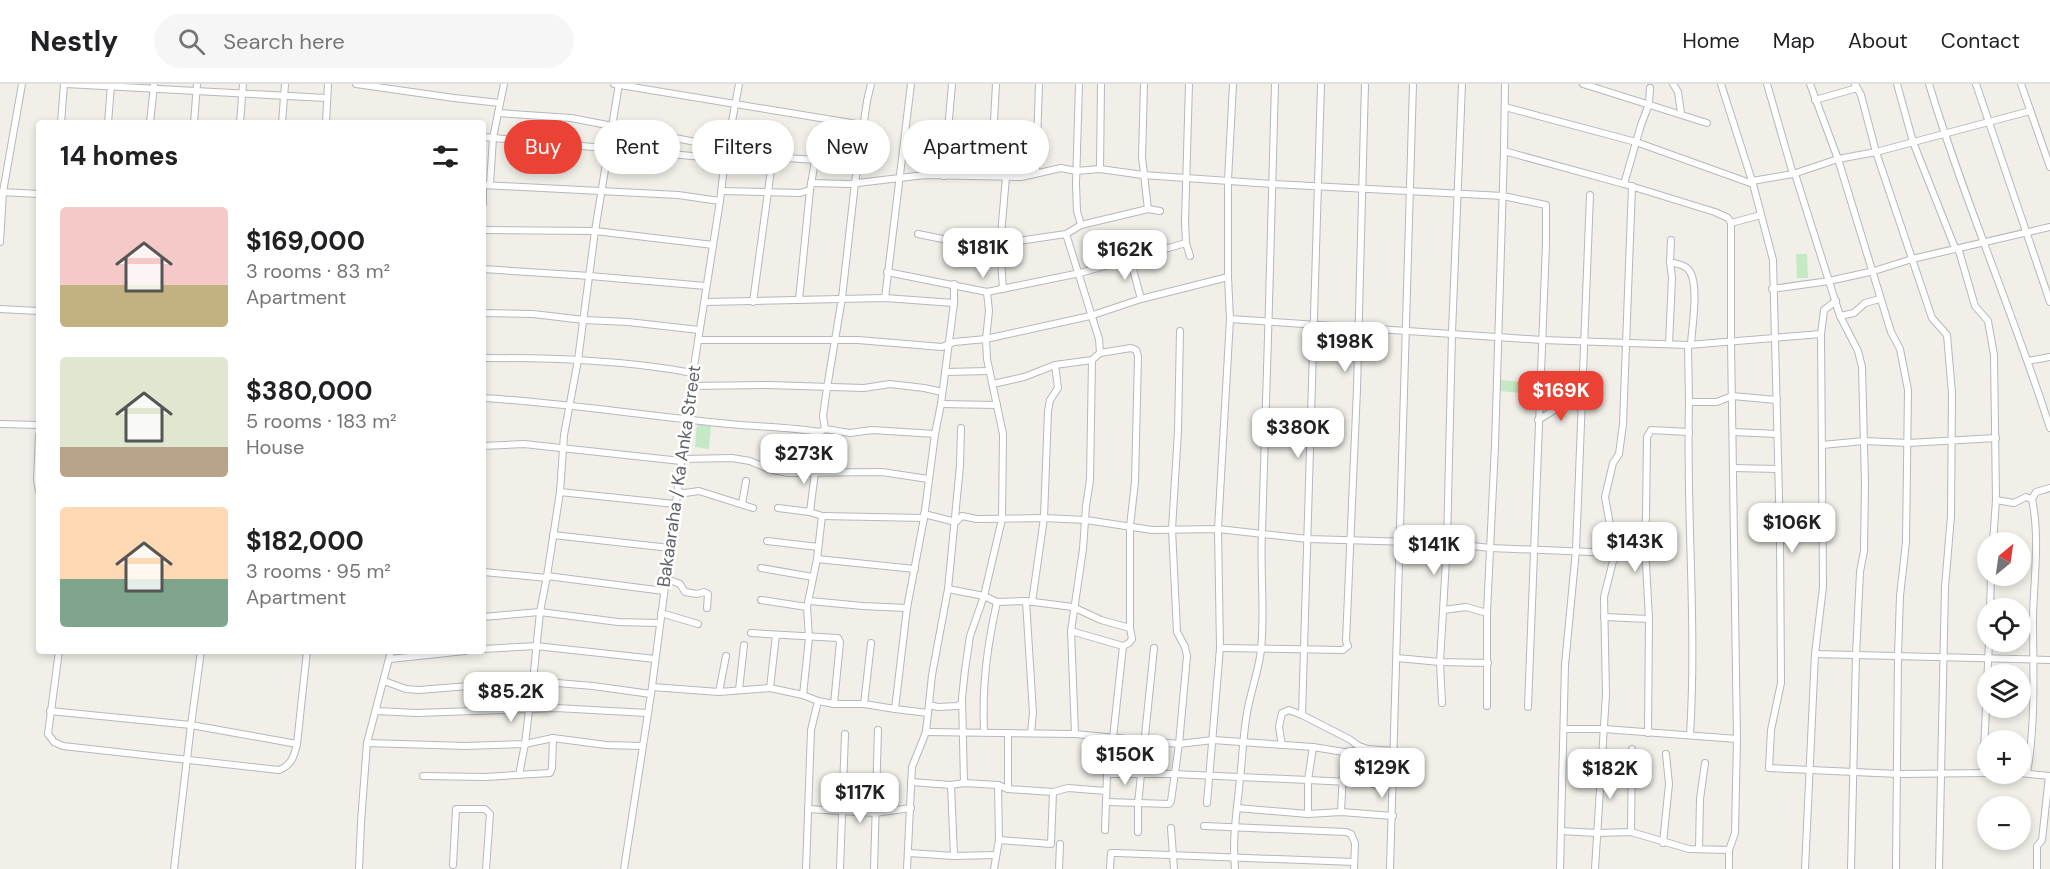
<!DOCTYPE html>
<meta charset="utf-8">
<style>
:root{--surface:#fff;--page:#f6f6f6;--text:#202124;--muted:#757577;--line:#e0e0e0;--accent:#ea4335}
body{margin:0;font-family:"DM Sans",sans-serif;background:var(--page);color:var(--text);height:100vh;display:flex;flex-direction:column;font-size:22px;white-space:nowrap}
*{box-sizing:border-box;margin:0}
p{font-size:20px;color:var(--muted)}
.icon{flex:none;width:33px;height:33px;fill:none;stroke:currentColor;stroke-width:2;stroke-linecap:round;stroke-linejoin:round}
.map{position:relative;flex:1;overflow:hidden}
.details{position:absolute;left:36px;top:36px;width:450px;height:534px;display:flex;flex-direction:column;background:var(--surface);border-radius:6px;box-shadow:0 3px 9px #0003}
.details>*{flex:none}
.top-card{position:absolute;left:504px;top:36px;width:570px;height:54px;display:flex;gap:12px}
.needle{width:39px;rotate:29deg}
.tools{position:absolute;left:1977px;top:448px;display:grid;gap:12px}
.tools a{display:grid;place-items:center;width:54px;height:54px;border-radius:50%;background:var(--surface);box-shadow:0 3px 9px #0003;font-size:30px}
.price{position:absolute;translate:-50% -51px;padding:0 14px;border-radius:12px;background:#fff;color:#222;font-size:20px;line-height:39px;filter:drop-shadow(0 2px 3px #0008)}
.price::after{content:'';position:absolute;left:50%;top:36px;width:18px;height:14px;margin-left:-9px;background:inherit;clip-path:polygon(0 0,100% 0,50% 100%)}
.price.selected{background:var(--accent);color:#fff}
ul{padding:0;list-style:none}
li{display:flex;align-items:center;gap:18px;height:150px;padding:0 24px}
li span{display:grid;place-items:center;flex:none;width:168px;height:120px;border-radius:6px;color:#555}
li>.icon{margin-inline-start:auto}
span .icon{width:72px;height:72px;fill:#fffc;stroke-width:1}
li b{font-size:26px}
h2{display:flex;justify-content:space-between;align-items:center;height:72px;padding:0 24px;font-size:26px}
.tag{padding:0 21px;border-radius:27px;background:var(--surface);box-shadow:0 3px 9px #0003;font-size:21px;line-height:54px}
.tag.selected{background:var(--accent);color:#fff}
header{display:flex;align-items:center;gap:36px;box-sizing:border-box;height:84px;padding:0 30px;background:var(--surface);border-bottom:2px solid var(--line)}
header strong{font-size:28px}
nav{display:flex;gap:33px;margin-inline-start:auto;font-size:21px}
.search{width:420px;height:54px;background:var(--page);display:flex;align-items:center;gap:15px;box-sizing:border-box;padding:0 21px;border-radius:33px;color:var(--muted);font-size:22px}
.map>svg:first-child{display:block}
.green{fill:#c5e8c5}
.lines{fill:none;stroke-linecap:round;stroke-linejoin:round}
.minor-casing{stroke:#b5b8bc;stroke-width:8}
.minor{stroke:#fff;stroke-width:6}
.labels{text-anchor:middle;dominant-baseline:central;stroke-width:5;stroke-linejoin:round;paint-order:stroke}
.street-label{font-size:18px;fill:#5f6368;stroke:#fff}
</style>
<header>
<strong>Nestly</strong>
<div class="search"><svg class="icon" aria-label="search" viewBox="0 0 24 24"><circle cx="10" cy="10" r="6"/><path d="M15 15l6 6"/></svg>Search here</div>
<nav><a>Home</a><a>Map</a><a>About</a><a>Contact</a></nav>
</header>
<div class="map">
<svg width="2050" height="785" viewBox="0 0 2050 785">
<rect width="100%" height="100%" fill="#f1efe8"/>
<g class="green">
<polygon points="1796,170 1807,170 1808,194 1797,194"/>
<polygon points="1500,296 1522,298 1521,309 1499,307"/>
<polygon points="697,340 711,342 709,365 695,363"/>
</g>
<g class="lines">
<defs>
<g id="minor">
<polyline points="66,0 326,14"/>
<polyline points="356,0 454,14 500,19"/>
<polyline points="614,0 863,41"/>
<polyline points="1079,0 1076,100 1077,127 1081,141"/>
<polyline points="1144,0 1142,73 1148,125"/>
<polyline points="1189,0 1185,138 1186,159 1190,172"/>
<polyline points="1321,0 1302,631 1349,655 1359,662 1368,665 1394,667"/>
<polyline points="1505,0 1504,67 1624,100 1715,128 1728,134 1731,139 1731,258 1737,655 1735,749 1729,766 1729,785"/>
<polyline points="1583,0 1707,39"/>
<polyline points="1673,0 1678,8 1681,29"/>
<polyline points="1721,0 1753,100 1773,176 1780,453 1781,599 1771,646 1769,684 1898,690 1988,689"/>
<polyline points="1767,0 1793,90 1795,90 1840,232 1858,267 1862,283 1865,399 1864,467 1860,488 1856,571 1851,785"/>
<polyline points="1810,0 1838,75 1891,248 1900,265 1908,306 1906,458 1900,512 1898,571 1896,785"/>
<polyline points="1855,0 1861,11 1876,68 1932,234 1947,251 1952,309 1951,432 1945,503 1939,785"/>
<polyline points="1897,0 1913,58 1955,164 1959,167 1975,222 1988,237 1994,271 1996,416 1993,459"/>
<path d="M 1929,0 C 1964,116 2013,228 2050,344"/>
<polyline points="1976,0 2050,218"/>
<polyline points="2021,0 2050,83"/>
<polyline points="1815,16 1857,4"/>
<polyline points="1505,23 1636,58 1753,100"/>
<polyline points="498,29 571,34 727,64 785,74 833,77"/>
<polyline points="61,39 64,0"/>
<polyline points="108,39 111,1"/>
<polyline points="150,39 154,1"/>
<polyline points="194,39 197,0"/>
<polyline points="240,39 243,0"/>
<polyline points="282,39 285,0"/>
<polyline points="326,39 328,0"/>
<polyline points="483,53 725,75"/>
<polyline points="1100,85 1101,0"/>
<polyline points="1036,88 1039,0"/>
<polyline points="944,92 952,0"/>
<polyline points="991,92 996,0"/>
<polyline points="1752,97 1793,90 1838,75 1876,68 2030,27"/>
<polyline points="811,99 849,100 925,91 1021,93 1061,84 1076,87 1100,85 1143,91 1273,100 1503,112 1546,121 1546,160 1528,623"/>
<polyline points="490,100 493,54 504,0"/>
<polyline points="1624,100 1641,41 1649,20 1650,4"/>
<polyline points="483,101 678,111 720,117"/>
<polyline points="483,106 483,120"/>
<polyline points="722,107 800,109 810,106"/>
<polyline points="1,108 39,110"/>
<polyline points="1731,139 1761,131"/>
<polyline points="483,146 595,147 713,161"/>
<polyline points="918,150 992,165 1005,159 1066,150 1081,141 1148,125 1160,127"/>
<polyline points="1066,150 1099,255 1100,269"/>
<polyline points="0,158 3,108 22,0"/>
<polyline points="1130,174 1141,215"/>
<path d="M 1670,178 C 1676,180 1683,180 1688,185 C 1700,198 1692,242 1691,260"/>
<polyline points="483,185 590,192 706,202"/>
<polyline points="887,188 987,208 1080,189 1186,159"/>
<polyline points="1003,205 1000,162 1006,93"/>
<polyline points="1772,205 1829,197 1874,187 1912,175 2050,143"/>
<polyline points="885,214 911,0"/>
<polyline points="799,216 810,106 815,77"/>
<polyline points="705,218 885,214 954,219"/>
<polyline points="753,218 773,71"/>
<polyline points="0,225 39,227"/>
<polyline points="483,229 533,230 584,236 628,238 699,246"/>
<polyline points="1840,232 1854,229 1865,219 1880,215"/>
<polyline points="1230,235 1542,256 1688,261 1821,250"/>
<polyline points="698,256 858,256 942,263 954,258 986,255 1090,232 1141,215 1228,193"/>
<polyline points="1669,260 1672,193 1670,178 1671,156"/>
<polyline points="1688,261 1689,318"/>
<path d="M 483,274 C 553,274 624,276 693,289"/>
<polyline points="2028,277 2050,273"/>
<polyline points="945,288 989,287"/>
<polyline points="993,300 1024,293 1055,281 1092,276 1100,269 1131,264 1136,266 1138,272 1135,398 1130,442 1130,544 1132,555 1129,559 1123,562 1071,547"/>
<polyline points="692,302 767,301 864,304 890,300 924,304 942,308"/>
<path d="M 483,314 C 565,319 647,332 729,340 C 759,343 789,343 820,348"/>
<polyline points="941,320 997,321"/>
<polyline points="1538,336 1561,322 1580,322"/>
<polyline points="0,340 39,341"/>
<polyline points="825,345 850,349 872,346 935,350"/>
<polyline points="1733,348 1777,350"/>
<polyline points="39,351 37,396 39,407"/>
<polyline points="1822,361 1864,357 1908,359 1996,354"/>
<polyline points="483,362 524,360 681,377"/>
<polyline points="682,375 732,374 750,377 769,385 788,389 882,388 928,395"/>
<polyline points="1733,384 1778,385"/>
<polyline points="560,408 675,420"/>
<polyline points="677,408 685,409 699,407 753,424"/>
<polyline points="1996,416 2014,419 2026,413 2032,415 2036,408 2050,404"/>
<polyline points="742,420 746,397"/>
<polyline points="778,424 810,428"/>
<polyline points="924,430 956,438 962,432 977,435 1044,434 1086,436 1152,446 1218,445 1308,455 1447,459 1490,464 1615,469"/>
<polyline points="822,432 924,434"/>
<polyline points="553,451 670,464"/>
<polyline points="767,457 818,463"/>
<polyline points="817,475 915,485"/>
<polyline points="761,484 813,493"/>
<polyline points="483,488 547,494"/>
<polyline points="547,492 664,507"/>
<polyline points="665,494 680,500 685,508 697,510 704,508 708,510 707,524"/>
<polyline points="948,505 984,512 997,518 1026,517 1073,523 1101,536 1130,544"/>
<polyline points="761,516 807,523"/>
<polyline points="810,517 863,522 907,524"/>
<polyline points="1026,517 1033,629 1031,649"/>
<polyline points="1032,518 1044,434 1048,327 1050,316 1058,304 1055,281"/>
<polyline points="1990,525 1991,492"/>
<polyline points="1444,526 1466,523 1487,529"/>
<polyline points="661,529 698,540"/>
<polyline points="483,533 540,528 618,538 659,539"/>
<polyline points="1604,533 1649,535"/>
<polyline points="751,549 838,554 840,558 834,620"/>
<polyline points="1220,564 1343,566 1348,562 1346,557 1357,305 1365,0"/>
<polyline points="483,565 536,562 655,575"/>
<path d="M 59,567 L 48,650 L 54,658 L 63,662 L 279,686 C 292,681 294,672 297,660 L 307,567"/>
<polyline points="201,567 191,641 297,660"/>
<polyline points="1815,570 2050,576"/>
<polyline points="1397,574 1440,578 1488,579"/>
<polyline points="390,575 465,567"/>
<polyline points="384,597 406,605 419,606 533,597 593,602 651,610"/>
<polyline points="533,597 540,528 547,492 560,408 564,351 578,276 595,147 619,0"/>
<polyline points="652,603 719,608 770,604 803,611 818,617 834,620 864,620 895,625"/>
<polyline points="770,604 776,551"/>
<polyline points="739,606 744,561"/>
<polyline points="719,608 726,572"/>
<polyline points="803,611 809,554 807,523 817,475 822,432 810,428 820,348 825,345 823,332 827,304 842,214 855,99 867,17 871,0"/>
<polyline points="1442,619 1440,578 1447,459 1452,249 1462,0"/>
<polyline points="864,620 871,559"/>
<polyline points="929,621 938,623 958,622 962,618"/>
<polyline points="1487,622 1487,529 1495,361 1504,67"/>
<polyline points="50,627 191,641 174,785"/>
<polyline points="376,627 417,629 556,624 647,629"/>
<polyline points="928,629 895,625 907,524 924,434 935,350 941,320 954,219 954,200"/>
<polyline points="1564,645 1604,645 1737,655"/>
<polyline points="926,648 1075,650 1179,660 1213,656 1313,663 1344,668 1365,666"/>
<path d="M 984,648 C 982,602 987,563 997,518"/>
<polyline points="1648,649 1649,535 1646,480 1642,461 1646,434 1647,353 1651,346 1689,348"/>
<polyline points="1075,650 1071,547 1083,465 1086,422 1090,396 1092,276"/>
<path d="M 1690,651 C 1697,540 1686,429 1689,318 L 1717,318 L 1732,312 L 1777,316"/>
<polyline points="367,659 466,662 525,660 553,654 606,661 642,662"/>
<polyline points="1282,661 1279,643 1282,629 1289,626 1302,631"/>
<polyline points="1983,689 1989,558"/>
<polyline points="2020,689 2050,692"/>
<path d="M 2027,689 C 2036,638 2033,584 2033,533 C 2034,493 2040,454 2032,415"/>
<polyline points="1107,690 1174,690 1308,696 1370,699 1382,703 1393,699"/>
<polyline points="519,691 525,660 529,626"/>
<polyline points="423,692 485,693 550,689 552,684 553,654"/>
<polyline points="911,698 951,701 964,699 998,701 1008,705 1053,708 1068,704 1106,707"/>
<polyline points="964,699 962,614 965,586 970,552 984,512 1002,435 1003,350 987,275 986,255 989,227 987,208"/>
<polyline points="951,701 954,772"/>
<polyline points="1008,705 1008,649"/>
<polyline points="1107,718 1169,720 1171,717 1179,660 1187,572 1185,563 1177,548 1172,445 1178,347 1180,247"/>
<polyline points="1207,719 1220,564 1218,445 1230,235 1228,193 1228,96 1233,0"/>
<polyline points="1237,724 1308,730 1341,728 1393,732"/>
<polyline points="808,725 875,729 911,724"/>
<polyline points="1341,728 1344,668"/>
<polyline points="1308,730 1308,696 1313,663"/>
<polyline points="1204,742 1346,748 1351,750 1355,759 1354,785"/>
<polyline points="1171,744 1174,785"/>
<polyline points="1105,746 1107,690 1113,654 1123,562"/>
<polyline points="1561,747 1597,749 1631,748 1689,765 1729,766"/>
<polyline points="1138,748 1138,720 1154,564"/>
<polyline points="1631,748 1632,665"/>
<polyline points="999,756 1051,760 1053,708"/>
<polyline points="1663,759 1669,700 1666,670"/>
<polyline points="1699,765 1700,715 1705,679"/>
<polyline points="909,769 954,772 995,771"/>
<polyline points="453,781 456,725 485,725 490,730 486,785"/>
<polyline points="359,785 361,738 367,659 391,567"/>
<polyline points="624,785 651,610 693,289 720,117 725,75 739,0"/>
<polyline points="806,785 811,646 818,617"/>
<polyline points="840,785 845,650"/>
<polyline points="874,785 878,646"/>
<polyline points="907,785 912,683 926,648 932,591 948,505 960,382 961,344"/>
<polyline points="994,785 999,756 998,701"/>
<polyline points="1059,785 1060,760"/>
<polyline points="1110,785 1111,769 1117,769 1354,778"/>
<path d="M 1235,785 C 1232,754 1237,726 1240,695 C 1243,670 1243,644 1249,619 C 1253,601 1259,584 1261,566 C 1265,527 1260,487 1262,448 C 1266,299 1272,149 1275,0"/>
<polyline points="1390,785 1413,0"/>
<polyline points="1560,785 1565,581 1576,466 1590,111"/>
<polyline points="1595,785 1606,610 1604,513 1615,469 1605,413 1613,379 1619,370 1623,340 1632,102"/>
<polyline points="1805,785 1815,570 1823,503 1821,250 1824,226 1836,217"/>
<polyline points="2037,785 2037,762 2042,756 2049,692"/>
</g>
</defs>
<use href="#minor" class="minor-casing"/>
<use href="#minor" class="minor"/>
</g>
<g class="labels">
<g class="street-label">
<text transform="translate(679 392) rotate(-82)">Bakaaraha / Ka Anka Street</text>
</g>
</g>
</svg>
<div class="tools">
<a><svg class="needle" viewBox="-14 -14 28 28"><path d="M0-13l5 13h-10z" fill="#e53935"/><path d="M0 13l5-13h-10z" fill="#757577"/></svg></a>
<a><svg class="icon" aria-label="locate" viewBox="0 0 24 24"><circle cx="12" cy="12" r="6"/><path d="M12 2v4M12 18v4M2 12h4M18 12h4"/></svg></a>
<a><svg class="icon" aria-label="layers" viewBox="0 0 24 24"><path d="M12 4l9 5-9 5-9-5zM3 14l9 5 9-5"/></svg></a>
<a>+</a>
<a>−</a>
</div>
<b class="price" style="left:983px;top:195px">$181K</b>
<b class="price" style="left:1125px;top:197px">$162K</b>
<b class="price" style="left:1345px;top:289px">$198K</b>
<b class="price selected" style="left:1561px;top:338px">$169K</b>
<b class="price" style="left:1298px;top:375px">$380K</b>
<b class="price" style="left:804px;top:401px">$273K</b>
<b class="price" style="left:1792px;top:470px">$106K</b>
<b class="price" style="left:1635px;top:489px">$143K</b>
<b class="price" style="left:1434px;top:492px">$141K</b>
<b class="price" style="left:511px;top:639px">$85.2K</b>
<b class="price" style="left:1125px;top:702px">$150K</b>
<b class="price" style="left:1382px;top:715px">$129K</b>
<b class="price" style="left:1610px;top:716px">$182K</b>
<b class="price" style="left:860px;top:740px">$117K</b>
<div class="top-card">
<a class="tag selected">Buy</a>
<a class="tag">Rent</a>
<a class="tag">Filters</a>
<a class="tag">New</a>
<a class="tag">Apartment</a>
</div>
<section class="details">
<h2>14 homes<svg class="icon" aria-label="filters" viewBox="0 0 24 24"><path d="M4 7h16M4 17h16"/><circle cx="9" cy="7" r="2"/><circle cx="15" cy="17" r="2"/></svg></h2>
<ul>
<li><span style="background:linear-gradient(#f6c9c9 65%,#c2b280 0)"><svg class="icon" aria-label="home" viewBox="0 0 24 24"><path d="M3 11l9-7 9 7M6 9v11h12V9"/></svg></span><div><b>$169,000</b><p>3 rooms · 83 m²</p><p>Apartment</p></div></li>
<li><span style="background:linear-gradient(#dfe7d0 75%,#b9a48a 0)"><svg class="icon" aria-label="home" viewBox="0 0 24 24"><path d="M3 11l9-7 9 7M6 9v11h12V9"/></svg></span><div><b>$380,000</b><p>5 rooms · 183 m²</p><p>House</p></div></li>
<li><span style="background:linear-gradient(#ffd9b3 60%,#7fa58c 0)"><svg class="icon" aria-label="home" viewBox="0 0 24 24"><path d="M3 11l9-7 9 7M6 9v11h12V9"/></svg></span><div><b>$182,000</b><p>3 rooms · 95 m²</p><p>Apartment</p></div></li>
</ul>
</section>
</div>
